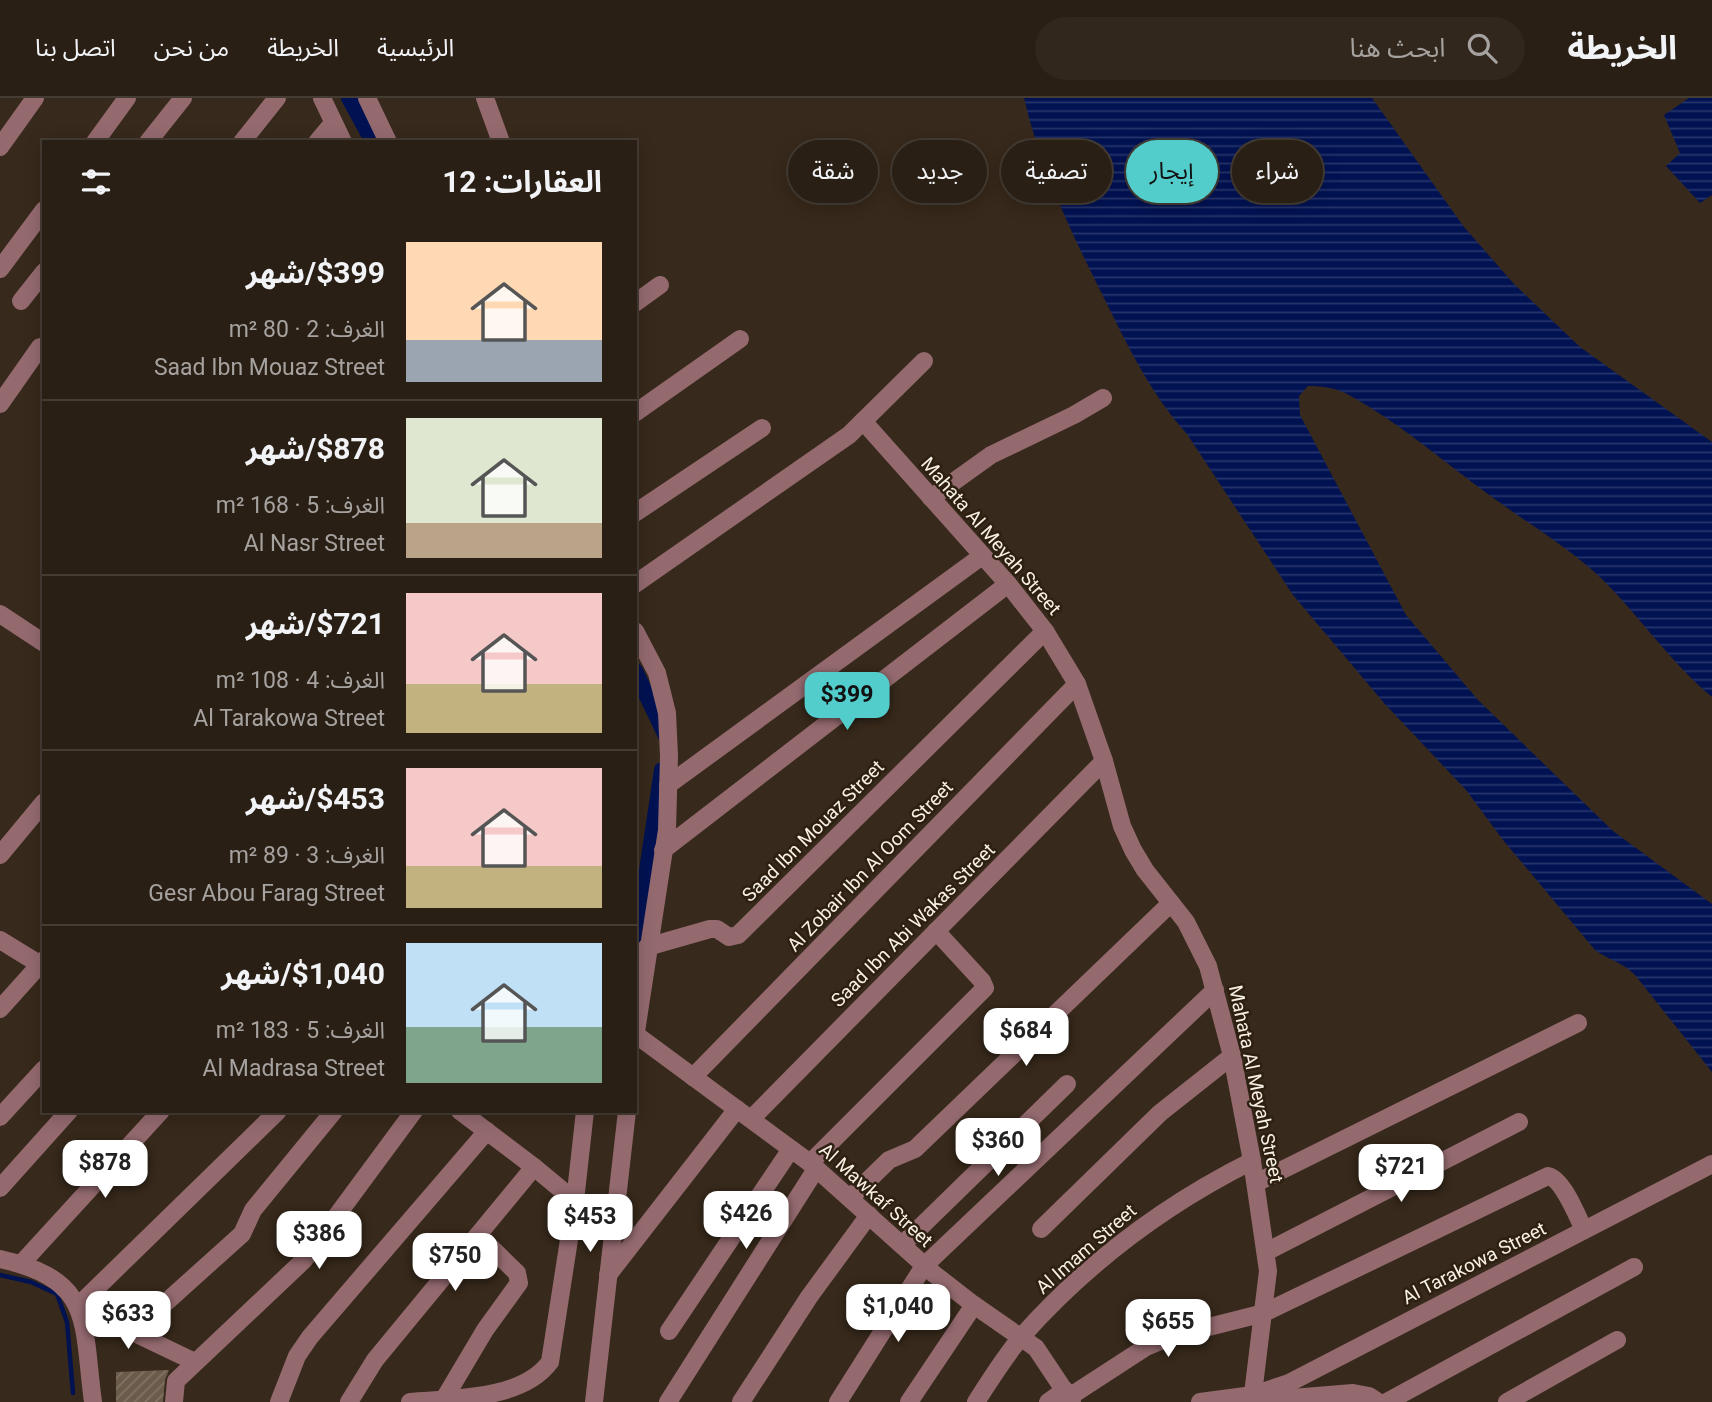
<!DOCTYPE html>
<html lang="ar">
<meta charset="utf-8">
<style>
:root{--surface:#291f14;--page:#31271d;--text:#f1f3f6;--muted:#a5a2a0;--line:#453d34;--accent:#53cdcb}
body{margin:0;font-family:Roboto,"Noto Sans Arabic",sans-serif;background:var(--page);color:var(--text);direction:rtl;height:100vh;display:flex;flex-direction:column;font-size:26px;white-space:nowrap}
*{box-sizing:border-box;margin:0}
p{font-size:23px;color:var(--muted)}
.icon{flex:none;width:38px;height:38px;fill:none;stroke:currentColor;stroke-width:2;stroke-linecap:round;stroke-linejoin:round}
.map{position:relative;flex:1;overflow:hidden;direction:ltr}
.side{position:absolute;left:42px;top:42px;width:595px;height:973px;display:flex;flex-direction:column;background:var(--surface);border-radius:0px;box-shadow:0 4px 18px #0003,0 0 0 2px var(--line);direction:rtl}
.side>*{flex:none}
.hud{position:absolute;left:658px;top:42px;width:665px;height:63px;direction:rtl;display:flex;gap:14px}
.price{position:absolute;translate:-50% -60px;padding:0 16px;border-radius:14px;background:#fff;color:#222;font-size:23px;line-height:46px;filter:drop-shadow(0 2px 4px #0008)}
.price::after{content:'';position:absolute;left:50%;top:42px;width:21px;height:16px;margin-left:-10px;background:inherit;clip-path:polygon(0 0,100% 0,50% 100%)}
.price.on{background:var(--accent);color:#111}
ul{padding:0;list-style:none}
li{display:flex;align-items:center;gap:21px;height:175px;padding:0 35px}
li+li{border-top:2px solid var(--line)}
li span{display:grid;place-items:center;flex:none;width:196px;height:140px;border-radius:0px;color:#555}
li>.icon{margin-inline-start:auto}
span .icon{width:84px;height:84px;fill:#fffc;stroke-width:1}
li b{font-size:30px}
h2{display:flex;justify-content:space-between;align-items:center;height:84px;padding:0 35px;font-size:30px}
.tag{padding:0 24px;border-radius:32px;background:var(--surface);box-shadow:0 4px 18px #0003,0 0 0 2px var(--line);font-size:24px;line-height:63px}
.tag.on{background:var(--accent);color:#111}
header{display:flex;align-items:center;gap:42px;box-sizing:border-box;height:98px;padding:0 35px;background:var(--surface);border-bottom:2px solid var(--line)}
header strong{font-size:33px}
nav{display:flex;gap:38px;margin-inline-start:auto;font-size:24px}
.search{width:490px;height:63px;background:var(--page);display:flex;align-items:center;gap:18px;box-sizing:border-box;padding:0 24px;border-radius:38px;color:var(--muted);font-size:26px}
.map>svg:first-child{display:block}
.water{fill:url(#water-rules)}
.lines{fill:none;stroke-linecap:round;stroke-linejoin:round}
.stream{stroke:#011253;stroke-width:4.5}
.canal{stroke:#011253;stroke-width:16}
.building{fill:url(#building-hatch)}
.minor{stroke:#946a6f;stroke-width:18}
.labels{text-anchor:middle;dominant-baseline:central;stroke-width:5;stroke-linejoin:round;paint-order:stroke}
.street-label{font-size:19px;fill:#f9f0e6;stroke:#2d2011}
</style>
<header>
<strong>الخريطة</strong>
<div class="search"><svg class="icon" aria-label="search" viewBox="0 0 24 24"><circle cx="10" cy="10" r="6"/><path d="M15 15l6 6"/></svg>ابحث هنا</div>
<nav><a>الرئيسية</a><a>الخريطة</a><a>من نحن</a><a>اتصل بنا</a></nav>
</header>
<div class="map">
<svg width="1712" height="1304" viewBox="0 0 1712 1304">
<defs>
<pattern id="water-rules" width="6" height="5" patternUnits="userSpaceOnUse" patternTransform="scale(1.75)"><rect width="6" height="5" fill="#011253"/><path d="M0 2.5h6" fill="none" stroke="#27356c"/></pattern>
<pattern id="building-hatch" width="6" height="6" patternUnits="userSpaceOnUse" patternTransform="scale(1.75)"><rect width="6" height="6" fill="#6b5b4b"/><path d="M-1 1l2-2M0 6l6-6M5 7l2-2" fill="none" stroke="#817365"/></pattern>
</defs>
<rect width="100%" height="100%" fill="#37291b"/>
<g class="water">
<path d="M 1024,0 L 1372,0 L 1464,129 L 1514,186 L 1580,249 L 1712,344 L 1712,599 C 1671,565 1641,520 1603,482 C 1570,450 1530,427 1492,399 C 1445,365 1400,325 1349,297 C 1336,290 1323,288 1308,288 L 1299,298 L 1300,317 L 1406,517 L 1478,602 L 1613,733 L 1712,806 L 1712,974 L 1635,877 C 1624,865 1609,862 1595,852 L 1503,742 L 1466,692 L 1384,605 L 1293,497 L 1187,336 C 1149,294 1126,244 1101,194 C 1070,132 1040,69 1024,0 Z"/>
<polygon points="1689,0 1712,0 1712,97 1700,105 1666,68 1680,55 1664,17"/>
</g>
<g class="lines">
<polyline class="stream" points="0,1177 31,1184 57,1196 67,1224 73,1295"/>
<g class="canal">
<polyline points="349,0 373,44"/>
<polyline points="635,573 667,640"/>
<polyline points="635,853 662,672"/>
</g>
</g>
<polygon class="building" points="169,1272 165,1282 163,1304 116,1304 116,1274"/>
<g class="lines">
<g class="minor">
<polyline points="322,0 343,44"/>
<polyline points="367,0 388,44"/>
<polyline points="485,0 501,44"/>
<polyline points="95,44 127,0"/>
<polyline points="148,44 183,0"/>
<polyline points="242,44 277,0"/>
<polyline points="317,44 333,25"/>
<polyline points="0,49 35,0"/>
<polyline points="0,171 44,112"/>
<polyline points="21,203 44,174"/>
<polyline points="635,205 660,187"/>
<polyline points="0,306 40,249"/>
<polyline points="635,315 740,241"/>
<polyline points="863,323 1008,486 1045,533 1077,586 1104,663 1122,728 1133,752 1145,772 1186,824 1208,868 1232,958 1252,1063 1268,1173 1252,1304"/>
<polyline points="931,400 991,357 1074,317 1103,300"/>
<polyline points="635,415 762,330"/>
<polyline points="635,486 849,337 924,263"/>
<polyline points="0,516 44,545"/>
<polyline points="635,533 657,575 667,615 669,658 667,732 635,940"/>
<polyline points="668,687 982,458"/>
<polyline points="663,752 1008,486"/>
<polyline points="0,757 44,704"/>
<polyline points="0,842 44,869"/>
<polyline points="647,849 710,831 717,831 729,839 738,837 1045,533"/>
<polyline points="0,911 44,862"/>
<polyline points="635,936 810,1065 934,1176 974,1207 1036,1250 1072,1304"/>
<polyline points="693,979 1077,586"/>
<polyline points="460,1013 534,1069 575,1103"/>
<polyline points="0,1019 44,971"/>
<polyline points="751,1021 1104,663"/>
<polyline points="810,1065 985,890 982,883 936,833"/>
<polyline points="1256,1085 1578,925"/>
<polyline points="0,1090 69,1013"/>
<polyline points="850,1100 889,1062 915,1051 1171,805"/>
<polyline points="1041,1131 1160,1015 1232,958"/>
<polyline points="902,1147 1067,986"/>
<polyline points="1266,1154 1519,1024"/>
<path d="M 0,1161 C 94,1182 82,1223 93,1304"/>
<polyline points="21,1166 161,1013"/>
<polyline points="608,1177 737,1011"/>
<polyline points="669,1233 791,1051"/>
<polyline points="133,1234 242,1136 253,1112 334,1013"/>
<polyline points="195,1264 78,1208 278,1013"/>
<path d="M 1069,1299 L 1146,1249 L 1173,1238 L 1264,1215 L 1548,1078 C 1563,1081 1577,1118 1584,1132"/>
<polyline points="444,1301 485,1232 519,1185 517,1175 478,1137"/>
<polyline points="1256,1303 1353,1295 1369,1298 1378,1304"/>
<polyline points="174,1304 176,1283 304,1162 414,1013"/>
<polyline points="279,1304 297,1258 310,1239 487,1033"/>
<polyline points="349,1304 375,1262 534,1069"/>
<path d="M 410,1304 C 454,1300 522,1302 550,1264 L 575,1103 L 585,1013"/>
<polyline points="594,1304 627,1013"/>
<polyline points="668,1304 816,1071"/>
<polyline points="741,1304 809,1199 869,1117"/>
<polyline points="838,1304 924,1168 1215,892"/>
<polyline points="909,1304 974,1207"/>
<path d="M 976,1304 C 990,1282 1005,1258 1022,1238 C 1088,1164 1164,1107 1252,1063"/>
<polyline points="1048,1304 1065,1292"/>
<polyline points="1200,1304 1253,1297 1289,1285 1712,1066"/>
<polyline points="1387,1304 1634,1169"/>
<polyline points="1507,1304 1617,1242"/>
</g>
</g>
<g class="labels">
<g class="street-label">
<text transform="translate(991 438) rotate(49)">Mahata Al Meyah Street</text>
<text transform="translate(813 733) rotate(-45)">Saad Ibn Mouaz Street</text>
<text transform="translate(870 768) rotate(-46)">Al Zobair Ibn Al Oom Street</text>
<text transform="translate(913 827) rotate(-45)">Saad Ibn Abi Wakas Street</text>
<text transform="translate(1256 986) rotate(78)">Mahata Al Meyah Street</text>
<text transform="translate(876 1097) rotate(42)">Al Mawkaf Street</text>
<text transform="translate(1086 1151) rotate(-41)">Al Imam Street</text>
<text transform="translate(1474 1165) rotate(-27)">Al Tarakowa Street</text>
</g>
</g>
</svg>
<b class="price on" style="left:847px;top:634px">$399</b>
<b class="price" style="left:1026px;top:970px">$684</b>
<b class="price" style="left:998px;top:1080px">$360</b>
<b class="price" style="left:105px;top:1102px">$878</b>
<b class="price" style="left:1401px;top:1106px">$721</b>
<b class="price" style="left:746px;top:1153px">$426</b>
<b class="price" style="left:590px;top:1156px">$453</b>
<b class="price" style="left:319px;top:1173px">$386</b>
<b class="price" style="left:455px;top:1195px">$750</b>
<b class="price" style="left:898px;top:1246px">$1,040</b>
<b class="price" style="left:128px;top:1253px">$633</b>
<b class="price" style="left:1168px;top:1261px">$655</b>
<div class="hud">
<a class="tag">شراء</a>
<a class="tag on">إيجار</a>
<a class="tag">تصفية</a>
<a class="tag">جديد</a>
<a class="tag">شقة</a>
</div>
<section class="side">
<h2>العقارات: 12<svg class="icon" aria-label="filters" viewBox="0 0 24 24"><path d="M4 7h16M4 17h16"/><circle cx="9" cy="7" r="2"/><circle cx="15" cy="17" r="2"/></svg></h2>
<ul>
<li><span style="background:linear-gradient(#ffd9b3 70%,#9aa5b1 0)"><svg class="icon" aria-label="home" viewBox="0 0 24 24"><path d="M3 11l9-7 9 7M6 9v11h12V9"/></svg></span><div><b>$399/شهر</b><p>الغرف: 2 · 80 m²</p><p>Saad Ibn Mouaz Street</p></div></li>
<li><span style="background:linear-gradient(#dfe7d0 75%,#b9a48a 0)"><svg class="icon" aria-label="home" viewBox="0 0 24 24"><path d="M3 11l9-7 9 7M6 9v11h12V9"/></svg></span><div><b>$878/شهر</b><p>الغرف: 5 · 168 m²</p><p>Al Nasr Street</p></div></li>
<li><span style="background:linear-gradient(#f6c9c9 65%,#c2b280 0)"><svg class="icon" aria-label="home" viewBox="0 0 24 24"><path d="M3 11l9-7 9 7M6 9v11h12V9"/></svg></span><div><b>$721/شهر</b><p>الغرف: 4 · 108 m²</p><p>Al Tarakowa Street</p></div></li>
<li><span style="background:linear-gradient(#f6c9c9 70%,#c2b280 0)"><svg class="icon" aria-label="home" viewBox="0 0 24 24"><path d="M3 11l9-7 9 7M6 9v11h12V9"/></svg></span><div><b>$453/شهر</b><p>الغرف: 3 · 89 m²</p><p>Gesr Abou Farag Street</p></div></li>
<li><span style="background:linear-gradient(#bfe0f5 60%,#7fa58c 0)"><svg class="icon" aria-label="home" viewBox="0 0 24 24"><path d="M3 11l9-7 9 7M6 9v11h12V9"/></svg></span><div><b>$1,040/شهر</b><p>الغرف: 5 · 183 m²</p><p>Al Madrasa Street</p></div></li>
</ul>
</section>
</div>
